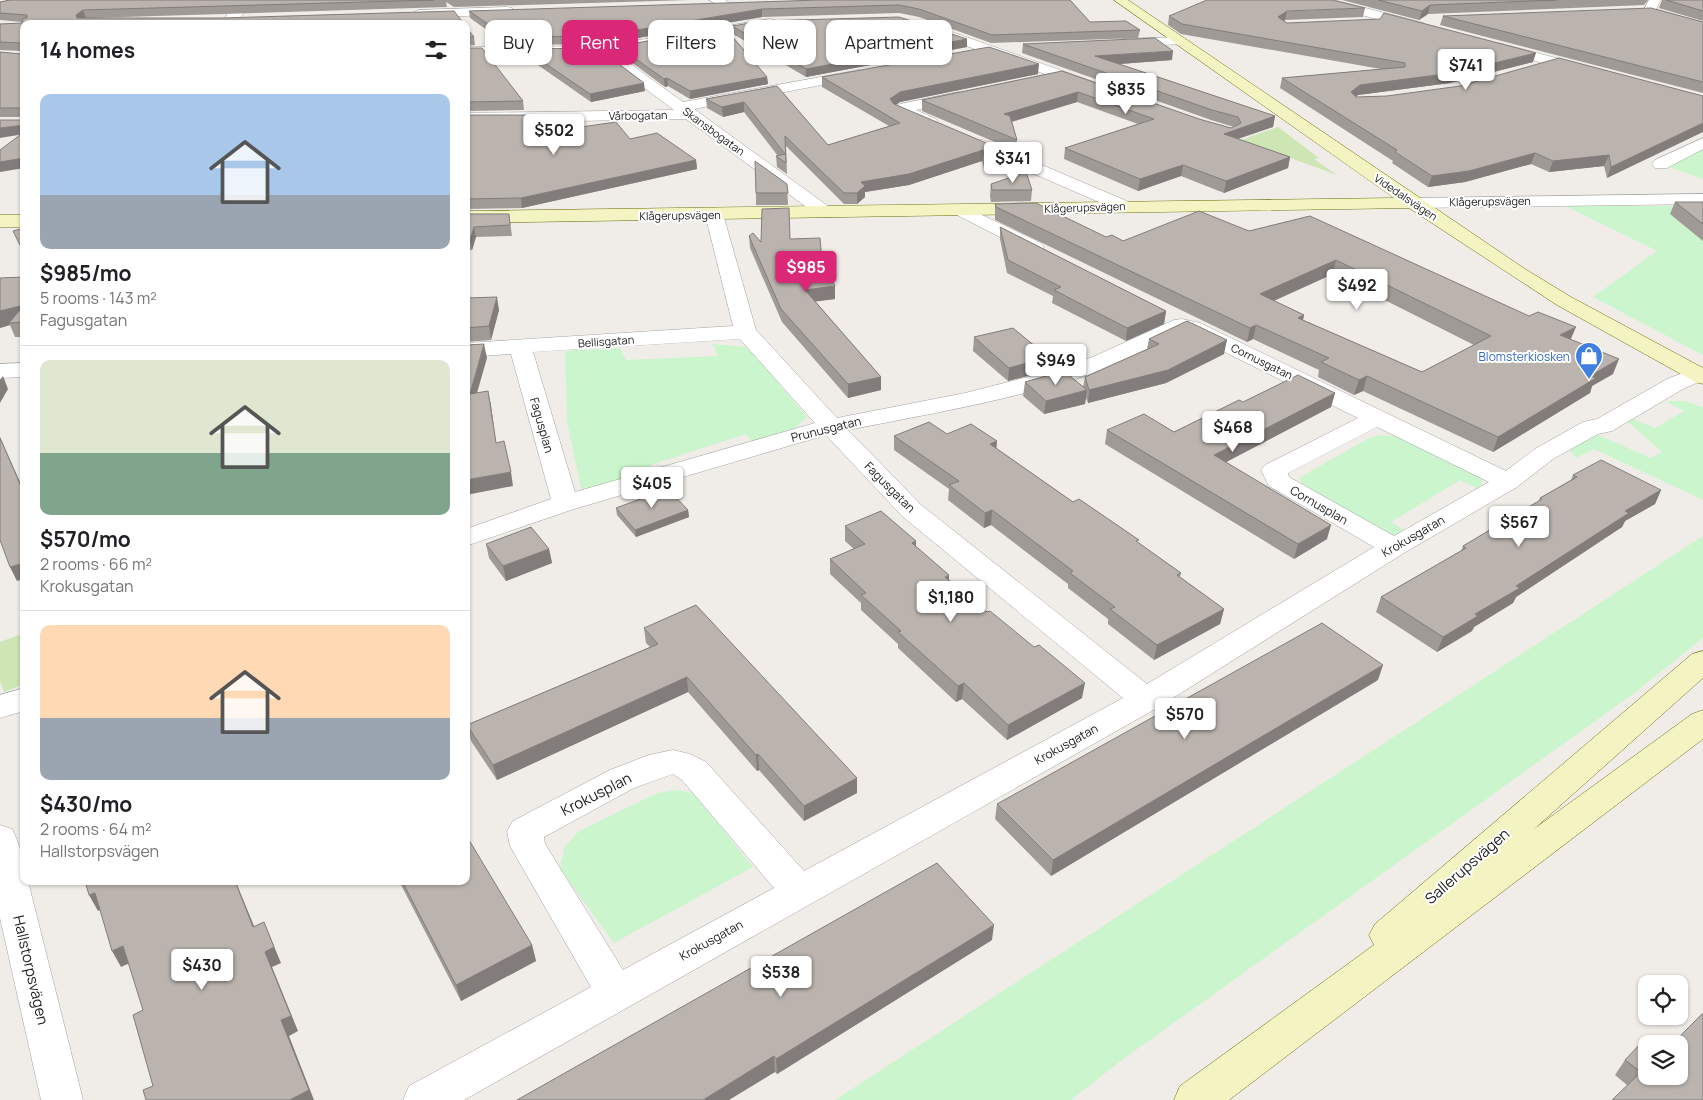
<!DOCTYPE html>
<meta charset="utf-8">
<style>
:root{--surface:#fff;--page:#f2f2f2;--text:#202124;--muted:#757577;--line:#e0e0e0;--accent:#db2777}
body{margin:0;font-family:Manrope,sans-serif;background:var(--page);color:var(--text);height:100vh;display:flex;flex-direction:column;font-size:19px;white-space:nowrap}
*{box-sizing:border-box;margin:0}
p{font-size:16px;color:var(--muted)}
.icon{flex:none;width:28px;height:28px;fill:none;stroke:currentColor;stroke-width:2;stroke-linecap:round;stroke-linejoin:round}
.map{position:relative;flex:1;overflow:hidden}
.side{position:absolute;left:20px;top:20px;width:450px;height:865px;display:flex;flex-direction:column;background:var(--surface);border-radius:10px;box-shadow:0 1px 4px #0004}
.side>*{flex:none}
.guide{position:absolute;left:485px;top:20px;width:475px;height:45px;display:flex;gap:10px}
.fabs{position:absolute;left:1638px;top:975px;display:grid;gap:10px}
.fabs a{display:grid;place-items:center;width:50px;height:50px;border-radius:10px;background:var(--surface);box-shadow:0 1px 4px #0004;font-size:25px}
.price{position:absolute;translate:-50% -42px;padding:0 11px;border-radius:5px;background:#fff;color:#222;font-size:16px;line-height:32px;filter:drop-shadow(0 1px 2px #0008)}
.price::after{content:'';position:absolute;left:50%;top:30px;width:15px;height:11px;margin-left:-8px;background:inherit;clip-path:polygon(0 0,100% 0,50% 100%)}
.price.on{background:var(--accent);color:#fff}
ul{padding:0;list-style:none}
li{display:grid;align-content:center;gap:10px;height:265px;padding:0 20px}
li+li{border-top:1px solid var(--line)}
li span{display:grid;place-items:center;height:155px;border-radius:10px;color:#555}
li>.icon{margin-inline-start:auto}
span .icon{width:90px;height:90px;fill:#fffc;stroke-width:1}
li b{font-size:21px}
h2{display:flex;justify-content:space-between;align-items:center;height:60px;padding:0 20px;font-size:21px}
.pill{padding:0 18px;border-radius:10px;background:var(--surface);box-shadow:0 1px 4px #0004;font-size:18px;line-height:45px}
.pill.on{background:var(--accent);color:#fff}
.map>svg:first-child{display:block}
.grass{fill:#cee5b4}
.park{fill:#cbf5cc}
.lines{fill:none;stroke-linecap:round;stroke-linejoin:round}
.street-casing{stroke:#a2a2a2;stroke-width:1}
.secondary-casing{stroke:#6a710f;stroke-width:1}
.street{fill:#fff;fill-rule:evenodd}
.secondary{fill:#f4f4c2;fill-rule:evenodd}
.wall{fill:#a09a96;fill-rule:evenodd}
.shaded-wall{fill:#827d7a}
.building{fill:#bab3ae;stroke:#827d7a;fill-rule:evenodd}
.labels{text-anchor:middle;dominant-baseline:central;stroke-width:4;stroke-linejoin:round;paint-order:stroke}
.far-street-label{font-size:11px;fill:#212121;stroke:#fff}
.shop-label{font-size:12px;fill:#366cbe;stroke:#fff;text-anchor:end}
.street-label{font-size:12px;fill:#212121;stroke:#fff}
.near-street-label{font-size:15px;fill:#212121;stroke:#fff}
</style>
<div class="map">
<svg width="1703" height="1100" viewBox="0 0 1703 1100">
<rect width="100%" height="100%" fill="#f0ede9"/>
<g class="grass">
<polygon points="1278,127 1319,158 1314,159 1337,175 1241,140"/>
<polygon points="24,633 24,684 4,692 0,681 0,642"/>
</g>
<g class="park">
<polygon points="1703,143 1703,179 1661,164"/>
<polygon points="1566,206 1703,206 1703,355 1593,297 1657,251"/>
<polygon points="712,344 748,347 807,417 795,428 754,444 746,434 650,465 657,473 604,488 581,489 567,421 565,351 620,348 626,360 718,356"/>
<polygon points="1665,401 1684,401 1703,407 1703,500 1594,449 1576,458 1567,446 1591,432 1651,458 1662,452 1628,422 1633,419 1655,428 1684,411"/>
<polygon points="1381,435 1405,437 1448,458 1483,480 1479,489 1460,480 1391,522 1409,533 1394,538 1304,490 1299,478 1369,438"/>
<polygon points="1703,536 1703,638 1633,694 1122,1060 1071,1100 835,1100"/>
<polygon points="678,790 693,793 753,867 614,943 560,869 564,848 578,832 657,793"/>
</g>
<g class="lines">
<defs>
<g id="street">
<polygon points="241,0 254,0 238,20 238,24 224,24 226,16"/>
<polygon points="709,0 725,0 732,5 726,9"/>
<polygon points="1313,0 1334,0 1424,23 1426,26 1419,30 1315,3"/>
<polygon points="1649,0 1661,0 1656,9 1703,23 1703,31 1644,14 1643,11"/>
<polygon points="507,7 512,8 513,11 512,14 418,18 412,14 418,10"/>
<polygon points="770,19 775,20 777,23 775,26 614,52 683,102 859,70 864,71 866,74 859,78 694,109 832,209 835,213 832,217 820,217 686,119 466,123 466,113 674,110 599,54 466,55 466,47 602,46"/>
<polygon points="932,25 1094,82 1096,85 1094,88 1084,88 927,32 925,29 927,26"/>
<polygon points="1178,37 1183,38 1185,41 1183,44 1122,47 1115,43 1122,39"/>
<polygon points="1499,43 1590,67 1592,70 1585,74 1494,50 1492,47"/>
<polygon points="959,92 964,94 967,97 964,100 916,110 936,119 938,122 930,127 895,112 892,109 900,104"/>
<polygon points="1703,138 1703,149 1667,168 1655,168 1652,164 1655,160"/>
<polygon points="983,140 1129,202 1132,206 1129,210 1117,210 977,149 975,145 977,141"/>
<polygon points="1703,194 1703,204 1413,208 1407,207 1404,203 1407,199 1413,198"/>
<polygon points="963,206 1041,243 1044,247 1041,251 1027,251 957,215 954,211 957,207"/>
<path d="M 714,208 L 721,210 L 723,214 L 756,330 L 837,418 L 965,393 L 1059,369 L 1095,356 L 1174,320 L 1182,319 L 1200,323 L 1506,471 L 1535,449 L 1583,422 L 1597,419 L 1667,379 L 1698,367 L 1703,368 L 1703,380 L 1683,389 L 1612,431 L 1598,434 L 1553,459 L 1517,487 L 1404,553 L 1157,708 L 464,1100 L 403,1100 L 409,1086 L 591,987 L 510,846 L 507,831 L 513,821 L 610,770 L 649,755 L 673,750 L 690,754 L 706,762 L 804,871 L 1123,698 L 902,516 L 826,435 L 574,509 L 466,546 L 466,529 L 551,499 L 511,354 L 466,357 L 466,343 L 733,326 L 705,214 L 707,210 ZM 1184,332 L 1358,418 L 1265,465 L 1261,470 L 1269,486 L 1374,547 L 1147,684 L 920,504 L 848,430 C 924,415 1001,402 1075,379 C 1113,367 1148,349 1184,332 ZM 740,339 L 815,423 L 575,492 L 533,352 ZM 1377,427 L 1489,482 L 1394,536 L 1289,477 L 1288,473 ZM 673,774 L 682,780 L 774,888 L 623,970 L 545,844 L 544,837 L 634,788 Z"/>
<polygon points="24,363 24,377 0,378 0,364"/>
<polygon points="24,688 24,711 0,718 0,695"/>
<path d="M 0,825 L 12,829 C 21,846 24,863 24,881 L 28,881 L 83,1100 L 41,1100 L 0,918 Z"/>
</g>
<g id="secondary">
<polygon points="1114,0 1128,0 1525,269 1571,297 1703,368 1703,384 1695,382 1557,305 1409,208 466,223 466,211 1394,198"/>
<rect x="0" y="215" width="24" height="12"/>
<polygon points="1703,651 1703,678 1534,829 1692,714 1703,710 1703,739 1229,1100 1174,1100 1180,1086 1374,945 1369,935 1375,924 1692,654"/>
</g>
</defs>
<use href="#street" class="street-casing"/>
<use href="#secondary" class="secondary-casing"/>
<use href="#street" class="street"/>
<use href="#secondary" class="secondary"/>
</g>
<g class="wall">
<polygon points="10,0 690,0 454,7 446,2 447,7 90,18 22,120 22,117 0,117 0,52 21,54 21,51 0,50 0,24 22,23 22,22 0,20 0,2"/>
<polygon points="1070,0 1090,22 1140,30 1138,38 991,43 919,17 899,13 762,17 602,44 508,45 470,18 469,11"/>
<polygon points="1342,0 1648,0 1644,5 1428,14 1419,20"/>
<polygon points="1662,0 1703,0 1703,21 1659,8"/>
<polygon points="1365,8 1363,17 1285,20 1284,21 1287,23 1533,62 1450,83 1358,95 1356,97 1703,96 1607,178 1604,166 1549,172 1531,164 1465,182 1428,187 1392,163 1393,161 1280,88 1282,78 1381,69 1181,34 1168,25 1169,16"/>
<polygon points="1443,16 1703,22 1703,93 1440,25"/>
<polygon points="732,26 967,39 967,47 806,77 733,34"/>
<polygon points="466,27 474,37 475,45 466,46"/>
<polygon points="1023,44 1172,60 1119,64 1275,116 1273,127 1238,139 1290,157 1288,168 1224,193 1181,176 1138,191 1064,159 1065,148 1138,124 1077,102 1012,122 1017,140 1016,151 922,111 922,100 1062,71 1199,119 1231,128 1234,127 1211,120 1022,53"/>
<polygon points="618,46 767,77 768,84 690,99 668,86 665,87 619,53"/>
<polygon points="466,48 523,101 524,110 466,111"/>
<polygon points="524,49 645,91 591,102 525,56"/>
<polygon points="1038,74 900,102 896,105 1016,167 985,172 982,161 909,185 865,192 865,197 857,204 844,204 786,146 787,174 777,167 776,156 778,156 744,112 723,117 707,108 706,99 777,86 828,145 889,126 822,87 822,77"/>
<polygon points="466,115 546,132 630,139 696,160 697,169 522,208 466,209"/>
<polygon points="787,184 788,205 756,205 756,193"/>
<polygon points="991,184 1032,190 1031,201 991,202 990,196"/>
<polygon points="1675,202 1703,202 1703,241 1670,214"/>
<path d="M 995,204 L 1106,237 L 1123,241 L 1249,231 L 1571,340 L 1613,374 L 1592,386 L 1590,393 L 1493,452 L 1363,391 L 1354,395 L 1318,377 L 1319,370 L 1253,339 L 1247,342 L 995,220 ZM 1333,274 L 1474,345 L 1422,372 L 1303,320 L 1304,315 L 1274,301 Z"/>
<polygon points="466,214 509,214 512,236 476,237 472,250 466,250"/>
<polygon points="1000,227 1166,311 1164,324 1126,341 1052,303 1053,296 1007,273 1000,239"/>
<polygon points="749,236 761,242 790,239 822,261 835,299 815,301 881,377 881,390 848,398 782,322 750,248"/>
<polygon points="24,277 24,337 15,337 10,325 0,328"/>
<polygon points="466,298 499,310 491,340 466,342"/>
<polygon points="974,337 1048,357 1046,371 1008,381 973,351"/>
<polygon points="1149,339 1224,354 1166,383 1088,403 1086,398 1085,404 1044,414 1023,396 1025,382 1083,387 1085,377 1147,349"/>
<polygon points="1335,393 1331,407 1226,462 1327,539 1294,559 1105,444 1107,430 1174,432 1243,402"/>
<polygon points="947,434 996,448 1073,502 1138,543 1181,573 1180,577 1224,609 1220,624 1154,660 1108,624 1108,619 1068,588 1068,584 991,525 984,528 948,500 949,489 894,450 894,436"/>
<polygon points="1573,475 1661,490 1655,504 1625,521 1622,527 1516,597 1513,603 1474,627 1472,631 1437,652 1376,612 1381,597 1461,551 1463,546 1538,502 1540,498 1571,480"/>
<polygon points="616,508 688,510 689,517 636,537 617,515"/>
<polygon points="845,526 916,541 916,547 949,575 949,580 1082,698 1007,740 962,699 956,702 898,648 898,644 861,610 861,603 830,574 830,559 854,549 845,541"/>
<polygon points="486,544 549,549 552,563 506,581 489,558"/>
<polygon points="644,628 857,793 804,821 759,770 757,771 688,692 497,780 471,741 467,725 650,647 646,643"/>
<polygon points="1378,680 1051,876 995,819 997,804"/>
<polygon points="399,881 466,881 532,945 536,961 461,1001"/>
<polygon points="992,940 777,1074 775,1072 517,1100"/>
<polygon points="1625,1060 1703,1100 1627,1085 1615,1075"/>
</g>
<g class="shaded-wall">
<polygon points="1430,5 1428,14 1419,20 1422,11"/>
<polygon points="762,9 762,17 602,44 601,36"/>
<polygon points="83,10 86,18 79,22 76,15"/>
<polygon points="1287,11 1285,20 1276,27 1278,17"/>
<polygon points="967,39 967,47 806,77 806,69"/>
<polygon points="1173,51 1172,60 1094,66 1095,56"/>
<polygon points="1536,53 1533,62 1450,83 1358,95 1348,102 1351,92 1360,85"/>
<polygon points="1039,64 1038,74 900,102 890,109 890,99 900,92"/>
<polygon points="767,77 768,84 690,99 690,91"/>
<polygon points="667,78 668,86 665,87 664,79"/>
<polygon points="644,83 645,91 591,102 590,94"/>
<polygon points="1078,92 1077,102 1003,124 1004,114"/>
<polygon points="744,102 744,112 723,117 722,107"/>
<polygon points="1275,116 1273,127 1222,144 1224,134"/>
<polygon points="1703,123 1703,132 1607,178 1611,167"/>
<polygon points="24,125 24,134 0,138 0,128"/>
<polygon points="983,150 982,161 909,185 865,192 865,197 857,204 857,193 861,182"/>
<polygon points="1535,153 1531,164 1465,182 1428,187 1432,176"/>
<polygon points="1609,155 1604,166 1549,172 1553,161"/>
<polygon points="1017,156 1016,167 985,172 985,162"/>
<polygon points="1290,157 1288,168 1224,193 1226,181"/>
<polygon points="24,158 24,168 0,172 0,162"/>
<polygon points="696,160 697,169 522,208 521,198"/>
<polygon points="1183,165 1181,176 1138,191 1140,179"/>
<polygon points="474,227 476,237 472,250 470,240"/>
<polygon points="1336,260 1333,274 1257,308 1260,294"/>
<polygon points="835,286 835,299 805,303 805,290"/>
<polygon points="497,297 499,310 491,340 489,326"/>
<polygon points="24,305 9,323 10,325 0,328 0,311"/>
<polygon points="1166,311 1164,324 1126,341 1127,328"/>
<polygon points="1304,315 1301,329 1298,318"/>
<polygon points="1256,325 1253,339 1247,342 1250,328"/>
<polygon points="1576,327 1570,341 1560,335"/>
<polygon points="1227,340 1224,354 1166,383 1088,403 1089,390"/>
<polygon points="484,344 487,358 473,407 470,394"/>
<polygon points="1048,357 1046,371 1008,381 1009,368"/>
<polygon points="1619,359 1613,374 1592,386 1590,393 1493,452 1498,437 1590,376"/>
<polygon points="3,376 8,389 0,403 0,380"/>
<polygon points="1367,376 1363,391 1354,395 1359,380"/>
<polygon points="881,377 881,390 848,398 848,384"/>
<polygon points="1087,390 1085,404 1044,414 1046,401"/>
<polygon points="488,391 491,405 498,457 496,443"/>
<polygon points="1335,393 1331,407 1211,470 1214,455"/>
<polygon points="0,437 24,491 24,493 0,438"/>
<polygon points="997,441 996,455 990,444"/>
<polygon points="511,472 513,486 466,495 466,480"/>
<polygon points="1661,490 1655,504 1625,521 1622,527 1516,597 1513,603 1474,627 1472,631 1437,652 1443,637 1625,511"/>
<polygon points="688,510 689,517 636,537 635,530"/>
<polygon points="992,510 991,525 984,528 985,513"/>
<polygon points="1331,525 1327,539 1294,559 1298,544"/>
<polygon points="916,541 916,556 912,543"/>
<polygon points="549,549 552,563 506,581 503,566"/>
<polygon points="24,563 24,579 17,581 10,567"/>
<polygon points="949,575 949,590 945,577"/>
<polygon points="1224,609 1220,624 1154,660 1157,645"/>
<polygon points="1383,665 1378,680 1051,876 1053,860"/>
<polygon points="687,677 688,692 497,780 493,765"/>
<polygon points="964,683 962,699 956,702 958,686"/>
<polygon points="1085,683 1082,698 1007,740 1008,725"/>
<polygon points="758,754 759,770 757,771 756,755"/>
<polygon points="857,778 857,793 804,821 804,806"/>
<polygon points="235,881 238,887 261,943 253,927"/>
<polygon points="95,893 104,908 98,911 89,895"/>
<polygon points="264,922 281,963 272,967 298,1031 289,1036 314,1100 290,1100 265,952"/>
<polygon points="994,925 992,940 777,1074 776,1059"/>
<polygon points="532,945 536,961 461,1001 456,985"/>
<polygon points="123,946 132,962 121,967 112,951"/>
<polygon points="774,1056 775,1072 729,1100 703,1100"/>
</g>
<g class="building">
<polygon points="10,0 434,0 83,10 76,15 77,18 222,18 454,11 464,24 24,24 24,125 0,128 0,120 22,120 22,108 0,108 0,52 21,54 22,43 0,42 0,24 22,23 23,18 27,18 27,15 0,13 0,2"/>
<polygon points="820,0 1070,0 1090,22 1126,21 1140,30 992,35 919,9 899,5 762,9 601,36 507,37 469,11"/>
<polygon points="1207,0 1332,0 1365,8 1287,11 1278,17 1287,23 1380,19 1384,13 1536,53 1453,73 1360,85 1351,92 1356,97 1387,96 1460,86 1559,58 1703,96 1703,123 1611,167 1609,155 1553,161 1535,153 1469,171 1432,176 1395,152 1397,150 1282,78 1405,67 1405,63 1182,24 1169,16"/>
<polygon points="1378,0 1557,0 1430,5 1422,11"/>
<polygon points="1666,0 1703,0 1703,11"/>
<polygon points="1651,8 1703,22 1703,82 1443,16"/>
<polygon points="899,17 967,39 806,69 732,26 762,21"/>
<polygon points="466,27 474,37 466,37"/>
<polygon points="725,28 767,77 690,91 667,78 664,79 618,46"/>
<polygon points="1155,38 1173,51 1095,56 1275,116 1224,134 1290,157 1226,181 1183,165 1140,179 1065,148 1154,119 1078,92 1004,114 1010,116 1017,140 922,100 1062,71 1199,119 1231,128 1241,123 1238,117 1212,110 1023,44"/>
<polygon points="989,47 1039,64 900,92 890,99 894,104 1017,156 985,162 983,150 909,174 861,182 865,186 857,193 844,193 785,136 786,163 776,156 785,154 744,102 722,107 706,99 777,86 828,145 900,123 822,77"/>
<polygon points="466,48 482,48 523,101 466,102"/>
<polygon points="598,48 644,83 590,94 524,49"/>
<polygon points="466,115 533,115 546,132 616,122 630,139 657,133 696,160 521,198 466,199"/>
<polygon points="24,132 24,158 0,162 0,150"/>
<polygon points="755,161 787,184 788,193 756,193"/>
<polygon points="1026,172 1032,190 992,190 991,184"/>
<polygon points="1675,202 1703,202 1703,224"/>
<path d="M 1036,203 L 1106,237 L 1112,235 L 1123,241 L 1199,211 L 1249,231 L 1310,216 L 1529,316 L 1538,312 L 1576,327 L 1560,335 L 1619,359 L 1590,376 L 1596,378 L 1498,437 L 1367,376 L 1359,380 L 1321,362 L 1329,358 L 1256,325 L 1250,328 L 996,207 L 995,204 ZM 1336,260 L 1491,336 L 1422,372 L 1298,318 L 1304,315 L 1260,294 Z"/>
<polygon points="789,208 790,239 820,238 822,261 835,286 805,290 881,377 848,384 781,309 749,236 753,233 761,242 762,209"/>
<polygon points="466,214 509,214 510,225 474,227 470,240 466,240"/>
<polygon points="1000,227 1166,311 1127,328 1054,290 1061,287 1008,260"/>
<polygon points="24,228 24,253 13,231"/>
<polygon points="24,277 24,322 9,323 24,305 0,311 0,278"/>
<polygon points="497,297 489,326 466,328 466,298"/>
<polygon points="1187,321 1227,340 1168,370 1089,390 1085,377 1159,344 1149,339"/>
<polygon points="1013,328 1048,357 1009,368 974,337"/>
<polygon points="484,344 470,394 488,391 496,443 504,441 511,472 466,480 466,345"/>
<polygon points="1064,371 1087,390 1046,401 1025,382"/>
<polygon points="1298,375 1335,393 1214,455 1331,525 1298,544 1107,430 1144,414 1174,432 1239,400 1243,402"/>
<polygon points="929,422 947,434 971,424 997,441 990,444 1073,502 1079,499 1139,540 1136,541 1181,573 1177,575 1224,609 1157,645 1110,609 1115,607 1070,573 1073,571 992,510 985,513 949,485 959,481 894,436"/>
<polygon points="0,438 24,493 24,563 10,567 0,540"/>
<polygon points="1601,460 1661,490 1625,511 1629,513 1516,586 1520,588 1475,614 1478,616 1443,637 1381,597 1466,548 1463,546 1542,499 1540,498 1577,477 1573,475"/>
<polygon points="668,489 688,510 635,530 616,508"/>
<polygon points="881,511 916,541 912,543 949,575 945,577 987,612 990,611 1034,647 1039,645 1085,683 1008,725 964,683 958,686 898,632 901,631 861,595 866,593 830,559 865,544 845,526"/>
<polygon points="531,527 549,549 503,566 486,544"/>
<polygon points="696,605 857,778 804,806 758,754 756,755 687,677 493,765 467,725 658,644 644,628"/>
<polygon points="1322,623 1383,665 1053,860 997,804"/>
<polygon points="466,835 532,945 456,985 402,881 466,881"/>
<polygon points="937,863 994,925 776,1059 774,1056 703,1100 517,1100"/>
<polygon points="85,881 235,881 253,927 264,922 274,947 265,952 291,1016 281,1020 309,1090 290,1100 146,1100 143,1090 153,1086 133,1015 143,1010 123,946 112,951 95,893 89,895"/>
<polygon points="1703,1013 1703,1100 1612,1100 1641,1072 1625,1060 1642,1042 1646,1045 1646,1076 1679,1076 1679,1044 1672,1044"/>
</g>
<defs>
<symbol id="shop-pin" viewBox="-11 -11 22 30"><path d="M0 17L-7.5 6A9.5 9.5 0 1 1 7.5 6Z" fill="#3f7fe0" stroke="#fff"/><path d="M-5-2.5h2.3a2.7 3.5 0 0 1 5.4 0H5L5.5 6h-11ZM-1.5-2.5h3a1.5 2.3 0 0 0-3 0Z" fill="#fff"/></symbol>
</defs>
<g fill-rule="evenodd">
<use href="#shop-pin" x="1573" y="340" width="32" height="43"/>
</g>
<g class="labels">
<g class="far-street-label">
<text transform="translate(638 115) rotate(-1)">Vårbogatan</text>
<text transform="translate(714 131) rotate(36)">Skansbogatan</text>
<text transform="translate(1406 197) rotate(34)">Videdalsvägen</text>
<text transform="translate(1490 201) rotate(-1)">Klågerupsvägen</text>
<text transform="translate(1085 207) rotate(-2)">Klågerupsvägen</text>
<text transform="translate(680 215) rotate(-1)">Klågerupsvägen</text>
<text transform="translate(606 341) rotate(-4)">Bellisgatan</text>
<text transform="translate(1262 361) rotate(26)">Cornusgatan</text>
</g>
<g class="shop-label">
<text x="1570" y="356">Blomsterkiosken</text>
</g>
<g class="street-label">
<text transform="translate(542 425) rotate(74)">Fagusplan</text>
<text transform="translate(826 429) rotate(-14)">Prunusgatan</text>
<text transform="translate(890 487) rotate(45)">Fagusgatan</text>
<text transform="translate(1319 505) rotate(30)">Cornusplan</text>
<text transform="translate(1413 536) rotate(-30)">Krokusgatan</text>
<text transform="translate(1066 744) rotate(-29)">Krokusgatan</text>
<text transform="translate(711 940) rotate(-29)">Krokusgatan</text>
</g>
<g class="near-street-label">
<text transform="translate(596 794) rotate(-27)">Krokusplan</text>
<text transform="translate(1467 866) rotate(-41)">Sallerupsvägen</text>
<text transform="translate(31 970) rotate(77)">Hallstorpsvägen</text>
</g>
</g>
</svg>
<div class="fabs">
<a><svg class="icon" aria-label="locate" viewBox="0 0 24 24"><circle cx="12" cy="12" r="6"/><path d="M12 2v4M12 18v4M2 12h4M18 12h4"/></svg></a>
<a><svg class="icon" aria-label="layers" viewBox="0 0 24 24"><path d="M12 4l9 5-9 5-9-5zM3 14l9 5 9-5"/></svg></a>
</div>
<b class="price" style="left:1466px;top:91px">$741</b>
<b class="price" style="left:1126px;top:115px">$835</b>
<b class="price" style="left:554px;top:156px">$502</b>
<b class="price" style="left:1013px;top:184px">$341</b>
<b class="price on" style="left:806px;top:293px">$985</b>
<b class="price" style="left:1357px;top:311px">$492</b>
<b class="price" style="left:1056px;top:386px">$949</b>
<b class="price" style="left:1233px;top:453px">$468</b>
<b class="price" style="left:652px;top:509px">$405</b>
<b class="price" style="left:1519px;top:548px">$567</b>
<b class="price" style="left:951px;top:623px">$1,180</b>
<b class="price" style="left:1185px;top:740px">$570</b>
<b class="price" style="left:202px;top:991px">$430</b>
<b class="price" style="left:781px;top:998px">$538</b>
<div class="guide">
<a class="pill">Buy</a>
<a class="pill on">Rent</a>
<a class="pill">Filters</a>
<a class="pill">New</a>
<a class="pill">Apartment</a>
</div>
<section class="side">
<h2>14 homes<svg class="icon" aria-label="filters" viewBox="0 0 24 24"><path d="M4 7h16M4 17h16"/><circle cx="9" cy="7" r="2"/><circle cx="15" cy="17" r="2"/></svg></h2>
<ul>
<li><span style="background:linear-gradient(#a9c7e8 65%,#9aa5b1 0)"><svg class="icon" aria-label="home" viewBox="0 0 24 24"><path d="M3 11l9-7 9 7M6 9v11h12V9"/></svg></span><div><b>$985/mo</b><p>5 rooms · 143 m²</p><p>Fagusgatan</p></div></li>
<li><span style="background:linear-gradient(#dfe7d0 60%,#7fa58c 0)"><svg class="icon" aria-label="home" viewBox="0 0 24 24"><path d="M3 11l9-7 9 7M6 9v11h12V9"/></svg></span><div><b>$570/mo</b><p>2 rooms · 66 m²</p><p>Krokusgatan</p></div></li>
<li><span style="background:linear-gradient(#ffd9b3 60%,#9aa5b1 0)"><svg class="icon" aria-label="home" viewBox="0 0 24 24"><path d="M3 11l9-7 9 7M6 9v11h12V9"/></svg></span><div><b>$430/mo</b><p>2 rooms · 64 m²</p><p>Hallstorpsvägen</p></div></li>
</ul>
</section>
</div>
